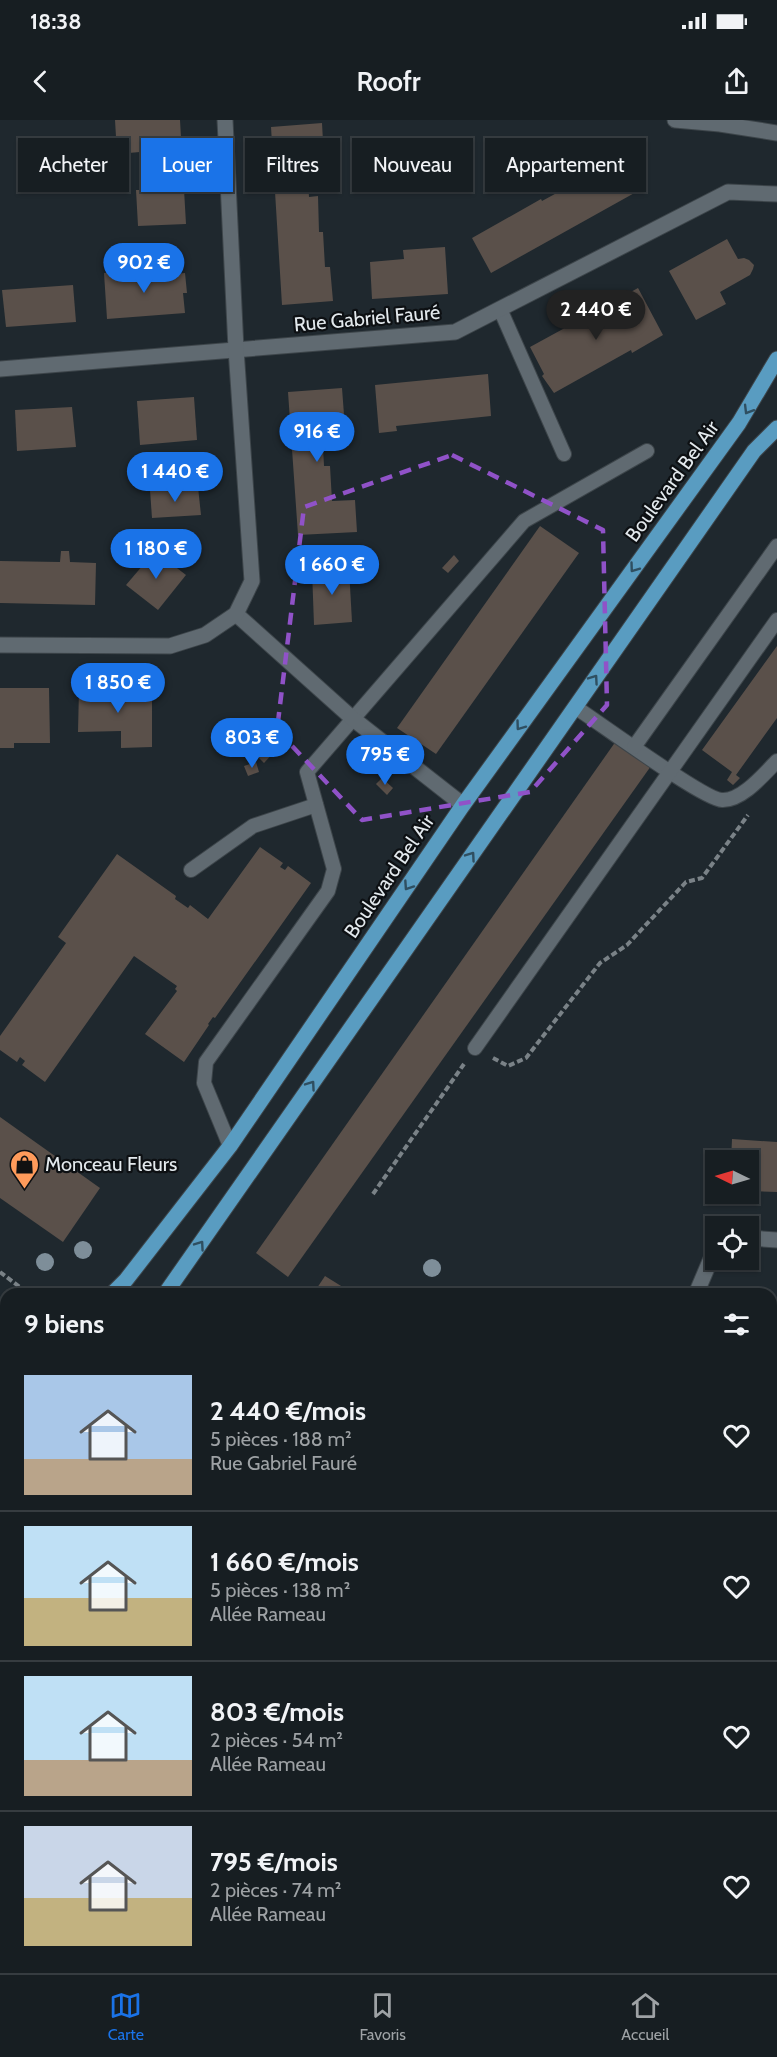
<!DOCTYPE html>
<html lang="fr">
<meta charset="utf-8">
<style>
:root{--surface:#171e22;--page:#242b2f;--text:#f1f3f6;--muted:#9ea2a5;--line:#363c40;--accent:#1a73e8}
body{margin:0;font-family:Cabin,sans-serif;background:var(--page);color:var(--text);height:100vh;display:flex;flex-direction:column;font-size:22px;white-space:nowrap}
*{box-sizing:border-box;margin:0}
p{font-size:20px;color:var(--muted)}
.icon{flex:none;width:33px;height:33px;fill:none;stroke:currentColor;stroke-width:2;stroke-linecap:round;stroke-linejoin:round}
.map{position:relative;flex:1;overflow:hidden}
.side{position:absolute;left:0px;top:1168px;width:777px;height:686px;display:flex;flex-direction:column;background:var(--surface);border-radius:18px 18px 0 0;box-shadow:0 2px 4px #0004,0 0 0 2px var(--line)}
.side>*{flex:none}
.guide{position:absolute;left:18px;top:18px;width:741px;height:54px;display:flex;gap:12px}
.needle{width:39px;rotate:275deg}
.fabs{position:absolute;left:705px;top:1030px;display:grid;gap:12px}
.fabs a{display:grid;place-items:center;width:54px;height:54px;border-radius:0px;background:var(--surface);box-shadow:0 2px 4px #0004,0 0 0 2px var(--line);font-size:30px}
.price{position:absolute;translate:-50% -51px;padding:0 14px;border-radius:21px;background:var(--accent);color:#fff;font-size:20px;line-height:39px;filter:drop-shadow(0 2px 3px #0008)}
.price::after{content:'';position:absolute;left:50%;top:36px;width:18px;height:14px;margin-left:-9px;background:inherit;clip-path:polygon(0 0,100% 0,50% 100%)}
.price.selected{background:#222;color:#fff}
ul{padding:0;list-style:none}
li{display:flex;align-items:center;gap:18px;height:150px;padding:0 24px}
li+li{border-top:2px solid var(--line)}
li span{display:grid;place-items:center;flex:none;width:168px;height:120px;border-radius:0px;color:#555}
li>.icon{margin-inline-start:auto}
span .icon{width:72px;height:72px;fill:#fffc;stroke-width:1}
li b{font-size:26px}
h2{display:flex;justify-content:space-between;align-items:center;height:72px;padding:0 24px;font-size:26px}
.tag{padding:0 21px;border-radius:0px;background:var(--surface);box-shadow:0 2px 4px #0004,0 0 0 2px var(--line);font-size:21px;line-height:54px}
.tag.selected{background:var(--accent);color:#fff}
.status{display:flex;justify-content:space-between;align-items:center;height:42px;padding:0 30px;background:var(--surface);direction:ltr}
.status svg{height:16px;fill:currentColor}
header{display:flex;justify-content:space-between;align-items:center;height:78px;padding:0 24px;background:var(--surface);font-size:27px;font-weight:600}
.tabs{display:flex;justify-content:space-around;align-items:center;height:84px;border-top:2px solid var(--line);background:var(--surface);font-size:16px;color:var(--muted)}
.tabs a{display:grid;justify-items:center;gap:3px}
.tabs .selected{color:var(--accent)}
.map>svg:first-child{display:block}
.building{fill:#5a504a}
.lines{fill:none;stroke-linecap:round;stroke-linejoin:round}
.lane-casing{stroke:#3d454a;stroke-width:16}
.street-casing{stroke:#3d454a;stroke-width:17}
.secondary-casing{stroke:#3d454a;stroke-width:17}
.primary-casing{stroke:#3d454a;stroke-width:17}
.path{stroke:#7a8287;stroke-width:4;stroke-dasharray:6 3;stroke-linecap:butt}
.lane{stroke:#606a71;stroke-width:14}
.street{stroke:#606a71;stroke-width:15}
.secondary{stroke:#606a71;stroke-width:15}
.primary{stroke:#599cc1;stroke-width:15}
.tree{fill:#7e8e99}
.oneway{stroke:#2f4f61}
.marked{fill:none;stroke:#9052c8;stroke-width:4.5;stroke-dasharray:12 8;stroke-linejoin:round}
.labels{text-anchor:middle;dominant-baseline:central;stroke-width:4.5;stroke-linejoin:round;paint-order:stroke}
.street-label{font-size:20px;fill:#e3e9ed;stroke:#0d1013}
.poi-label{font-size:20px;fill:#e3e9ed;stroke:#0d1013;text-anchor:start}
</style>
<div class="status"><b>18:38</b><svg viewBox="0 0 49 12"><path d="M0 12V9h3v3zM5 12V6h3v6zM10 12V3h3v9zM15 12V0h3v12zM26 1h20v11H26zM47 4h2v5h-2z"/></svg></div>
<header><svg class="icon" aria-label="back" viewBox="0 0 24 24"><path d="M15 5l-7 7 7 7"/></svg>Roofr<svg class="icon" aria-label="share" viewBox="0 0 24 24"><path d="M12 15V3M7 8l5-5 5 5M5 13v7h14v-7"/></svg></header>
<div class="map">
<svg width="777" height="1853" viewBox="0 0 777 1853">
<rect width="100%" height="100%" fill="#1f282e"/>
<g class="building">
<polygon points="115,0 180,0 186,104 138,106 136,70 142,70 140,32 117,34"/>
<polygon points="322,3 324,40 307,41 309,77 318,76 319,112 323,112 325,147 330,147 333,181 282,185 271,7"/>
<polygon points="619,39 638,71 491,153 472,118 541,79 542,81"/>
<polygon points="727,119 738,139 744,138 749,140 754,145 753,149 750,155 720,172 726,184 696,200 669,151"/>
<polygon points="141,123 142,142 129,143 128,124"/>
<polygon points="445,127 448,174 372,179 370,142 404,139 403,130"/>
<polygon points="143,149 143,157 185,153 187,173 183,173 185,193 107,199 104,153"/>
<polygon points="73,165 76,202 6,207 2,170"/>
<polygon points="638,168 663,215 632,233 631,230 554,273 542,256 544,254 530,227"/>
<polygon points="488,254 491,296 396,306 397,311 379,313 375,265"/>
<polygon points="342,268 345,308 322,309 324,346 330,346 332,381 355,380 357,412 298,415 288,272"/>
<polygon points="194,277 197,320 140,325 137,281"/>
<polygon points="72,287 76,327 17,331 15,290"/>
<polygon points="198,367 201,395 152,398 150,370"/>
<polygon points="540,406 579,433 436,634 397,608"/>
<polygon points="61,431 69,431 70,442 96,443 95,485 0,483 0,441 60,442"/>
<polygon points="155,431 186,455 158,490 126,465"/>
<polygon points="454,435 459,441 448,453 442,448"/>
<polygon points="349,448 352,502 314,505 312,450"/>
<polygon points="777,526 777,598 736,655 740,658 733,665 727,660 732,652 702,630"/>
<polygon points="0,568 49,568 50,623 14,623 14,628 0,628"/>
<polygon points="101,568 100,570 152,569 152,627 121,628 121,611 78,612 79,569"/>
<polygon points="616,621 651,646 288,1157 256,1133"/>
<polygon points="267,624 275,631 264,643 257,636"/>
<polygon points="256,642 259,652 248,656 244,646"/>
<polygon points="382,658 393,668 387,675 376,664"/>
<polygon points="260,727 283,743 280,747 285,750 288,746 311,763 215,898 213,897 208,904 209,905 184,942 145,914 177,871 175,869 177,866 134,836 45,962 22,945 25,941 20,937 17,942 0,930 0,916 66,823 58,817 117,734 176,776 175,779 188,788 190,785 208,799"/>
<polygon points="0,997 100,1068 63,1122 0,1078"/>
<polygon points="732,1019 777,1022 777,1072 748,1071 748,1041 731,1041"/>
<polygon points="325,1156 354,1174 313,1174"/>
<rect x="771" y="1317" width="6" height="42"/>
<polygon points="771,1402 777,1402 777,1448 774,1489 771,1488"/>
<polygon points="195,1848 339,1848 333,1851 334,1853 185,1853"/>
<polygon points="593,1848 652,1848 654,1853 596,1853"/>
</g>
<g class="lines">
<defs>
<g id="lane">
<polyline points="500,189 564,334"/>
<path d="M 575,587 C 597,601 704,680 722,680 C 742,681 764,654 777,641"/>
<polyline points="634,627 777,426"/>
<polyline points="191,750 253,706 316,685"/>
<polyline points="475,928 777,500"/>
<polyline points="230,1026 204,963 206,942 328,771 334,749 307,652 524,401 647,331"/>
<polyline points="0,1631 6,1623"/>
<polyline points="389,1853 400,1848"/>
</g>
<g id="street">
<polyline points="675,0 720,4 777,13"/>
<polyline points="0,249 455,212 728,72 777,74"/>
<polyline points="236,494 352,598 463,685"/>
<polyline points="0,525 170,526 205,515 236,494 252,461 236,229 225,0"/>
<polyline points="748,1118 777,1120"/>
<polyline points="696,1174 710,1141 716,1134"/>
</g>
<g id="secondary">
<polyline points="0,1235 6,1234"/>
<polyline points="771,1579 777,1578"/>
<polyline points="733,1848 735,1853"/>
</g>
<g id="primary">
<polyline points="112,1174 126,1160 230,1026 463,685 739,303 777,239"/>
<polyline points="165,1174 754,331 777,308"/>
<polyline points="0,1312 6,1301"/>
<polyline points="0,1344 6,1348"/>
<polyline points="0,1430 6,1425"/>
</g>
</defs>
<use href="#lane" class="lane-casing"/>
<use href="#street" class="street-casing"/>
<use href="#secondary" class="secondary-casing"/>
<use href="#primary" class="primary-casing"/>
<g class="path">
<polyline points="493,938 508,946 526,938 600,843 627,825 686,762 702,758 748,695"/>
<polyline points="373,1074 464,944"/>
<polyline points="0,1152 29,1174"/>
</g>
<use href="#lane" class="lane"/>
<use href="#street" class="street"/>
<use href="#secondary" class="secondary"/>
<use href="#primary" class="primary"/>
</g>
<g class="tree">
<circle cx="83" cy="1130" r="9"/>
<circle cx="45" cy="1142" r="9"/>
<circle cx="432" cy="1148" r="9"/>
</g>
<defs><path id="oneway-chevron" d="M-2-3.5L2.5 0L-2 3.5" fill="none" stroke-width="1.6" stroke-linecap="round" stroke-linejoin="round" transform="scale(1.5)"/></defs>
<g class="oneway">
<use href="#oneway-chevron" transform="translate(748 290) rotate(121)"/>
<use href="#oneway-chevron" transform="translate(634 448) rotate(126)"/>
<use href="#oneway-chevron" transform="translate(594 559) rotate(-55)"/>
<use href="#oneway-chevron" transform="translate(520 606) rotate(126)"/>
<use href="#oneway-chevron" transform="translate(471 736) rotate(-55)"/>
<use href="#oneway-chevron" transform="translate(408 766) rotate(124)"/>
<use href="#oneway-chevron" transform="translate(311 965) rotate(-55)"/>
<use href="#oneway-chevron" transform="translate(200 1125) rotate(-55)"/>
</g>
<path class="marked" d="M 452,335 L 603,410 L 607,585 L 530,672 L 362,700 L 277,610 L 304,387 Z"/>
<defs>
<symbol id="shop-pin" viewBox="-11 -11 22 30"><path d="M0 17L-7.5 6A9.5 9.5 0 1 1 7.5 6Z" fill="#ff9b5b" stroke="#0d1013"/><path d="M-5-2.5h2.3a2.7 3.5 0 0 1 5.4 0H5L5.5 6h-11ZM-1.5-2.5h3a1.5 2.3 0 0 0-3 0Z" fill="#111"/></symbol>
</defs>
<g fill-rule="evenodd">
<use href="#shop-pin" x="8" y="1028" width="33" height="45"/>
</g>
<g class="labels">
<g class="street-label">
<text transform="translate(367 198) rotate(-5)">Rue Gabriel Fauré</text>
<text transform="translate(672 361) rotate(-54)">Boulevard Bel Air</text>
<text transform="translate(389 756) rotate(-56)">Boulevard Bel Air</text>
</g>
<g class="poi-label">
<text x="45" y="1044">Monceau Fleurs</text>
</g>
</g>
</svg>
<div class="fabs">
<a><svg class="needle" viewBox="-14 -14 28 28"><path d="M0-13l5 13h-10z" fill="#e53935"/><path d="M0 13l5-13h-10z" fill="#9ea2a5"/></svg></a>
<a><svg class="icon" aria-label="locate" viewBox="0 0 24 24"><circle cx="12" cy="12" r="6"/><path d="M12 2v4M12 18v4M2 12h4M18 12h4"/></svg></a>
</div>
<b class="price" style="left:144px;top:174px">902 €</b>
<b class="price selected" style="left:596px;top:221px">2 440 €</b>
<b class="price" style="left:317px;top:343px">916 €</b>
<b class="price" style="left:175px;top:383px">1 440 €</b>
<b class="price" style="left:156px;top:460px">1 180 €</b>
<b class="price" style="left:332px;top:476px">1 660 €</b>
<b class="price" style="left:118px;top:594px">1 850 €</b>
<b class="price" style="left:252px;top:649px">803 €</b>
<b class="price" style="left:385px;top:666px">795 €</b>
<div class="guide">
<a class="tag">Acheter</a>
<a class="tag selected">Louer</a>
<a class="tag">Filtres</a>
<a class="tag">Nouveau</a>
<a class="tag">Appartement</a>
</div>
<section class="side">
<h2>9 biens<svg class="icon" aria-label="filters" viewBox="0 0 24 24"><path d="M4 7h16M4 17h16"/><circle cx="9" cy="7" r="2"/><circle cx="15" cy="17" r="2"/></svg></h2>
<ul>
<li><span style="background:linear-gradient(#a9c7e8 70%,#b9a48a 0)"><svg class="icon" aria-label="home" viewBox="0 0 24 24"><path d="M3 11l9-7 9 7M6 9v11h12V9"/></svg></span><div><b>2 440 €/mois</b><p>5 pièces · 188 m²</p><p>Rue Gabriel Fauré</p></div><svg class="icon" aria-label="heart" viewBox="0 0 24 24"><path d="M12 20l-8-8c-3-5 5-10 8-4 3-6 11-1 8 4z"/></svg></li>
<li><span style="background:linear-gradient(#bfe0f5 60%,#c2b280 0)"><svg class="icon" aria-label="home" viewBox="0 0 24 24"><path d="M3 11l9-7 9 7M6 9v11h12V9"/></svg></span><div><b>1 660 €/mois</b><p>5 pièces · 138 m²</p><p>Allée Rameau</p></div><svg class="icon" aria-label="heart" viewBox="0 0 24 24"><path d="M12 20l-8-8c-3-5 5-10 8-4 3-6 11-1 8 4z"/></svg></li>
<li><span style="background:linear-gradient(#bfe0f5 70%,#b9a48a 0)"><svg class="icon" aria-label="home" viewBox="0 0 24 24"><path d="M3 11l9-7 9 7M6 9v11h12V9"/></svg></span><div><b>803 €/mois</b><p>2 pièces · 54 m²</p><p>Allée Rameau</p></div><svg class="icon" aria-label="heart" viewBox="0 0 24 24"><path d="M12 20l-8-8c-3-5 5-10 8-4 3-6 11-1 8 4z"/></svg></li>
<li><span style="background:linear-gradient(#c9d6e8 60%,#c2b280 0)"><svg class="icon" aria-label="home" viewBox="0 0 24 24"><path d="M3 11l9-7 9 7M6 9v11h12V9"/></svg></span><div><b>795 €/mois</b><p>2 pièces · 74 m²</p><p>Allée Rameau</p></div><svg class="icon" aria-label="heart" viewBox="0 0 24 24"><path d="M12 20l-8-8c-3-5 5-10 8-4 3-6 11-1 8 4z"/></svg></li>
</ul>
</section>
</div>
<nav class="tabs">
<a class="selected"><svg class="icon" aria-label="map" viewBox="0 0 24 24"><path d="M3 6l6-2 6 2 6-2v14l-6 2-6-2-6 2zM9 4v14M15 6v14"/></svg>Carte</a>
<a><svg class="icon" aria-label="saved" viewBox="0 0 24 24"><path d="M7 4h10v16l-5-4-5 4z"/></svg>Favoris</a>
<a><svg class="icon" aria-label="home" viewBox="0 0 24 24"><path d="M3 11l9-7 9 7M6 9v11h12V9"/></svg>Accueil</a>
</nav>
